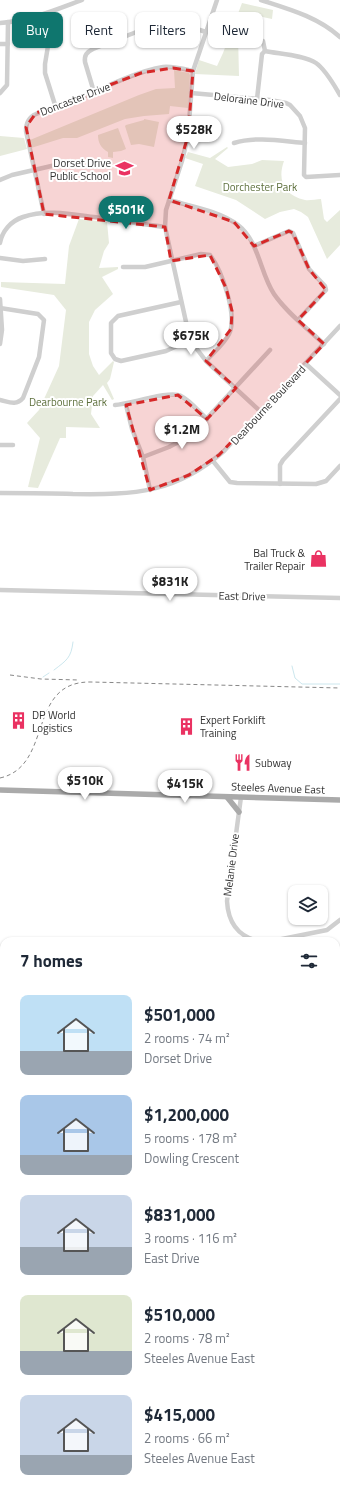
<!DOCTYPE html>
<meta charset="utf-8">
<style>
:root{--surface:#fff;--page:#f2f2f3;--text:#1f2937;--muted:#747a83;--accent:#0f766e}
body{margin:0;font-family:"Titillium Web",sans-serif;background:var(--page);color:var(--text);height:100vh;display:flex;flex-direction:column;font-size:15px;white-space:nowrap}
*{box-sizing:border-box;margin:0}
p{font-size:13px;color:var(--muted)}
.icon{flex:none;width:22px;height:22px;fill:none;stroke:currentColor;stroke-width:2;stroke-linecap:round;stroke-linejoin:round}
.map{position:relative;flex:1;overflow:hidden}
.panel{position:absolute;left:0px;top:937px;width:340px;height:556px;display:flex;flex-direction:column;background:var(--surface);border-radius:12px 12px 0 0;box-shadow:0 1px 3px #0004}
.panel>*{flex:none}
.hud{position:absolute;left:12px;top:12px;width:316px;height:36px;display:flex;gap:8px}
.controls{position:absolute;left:288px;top:885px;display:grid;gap:8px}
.controls a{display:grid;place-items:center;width:40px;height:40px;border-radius:8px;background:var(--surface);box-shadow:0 1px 3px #0004;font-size:20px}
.price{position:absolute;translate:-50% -34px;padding:0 9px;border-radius:14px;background:#fff;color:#222;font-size:13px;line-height:26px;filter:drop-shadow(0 1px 2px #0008)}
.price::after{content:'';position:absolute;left:50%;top:24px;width:12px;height:9px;margin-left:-6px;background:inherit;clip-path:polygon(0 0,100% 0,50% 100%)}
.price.selected{background:var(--accent);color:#fff}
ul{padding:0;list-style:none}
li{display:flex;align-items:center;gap:12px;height:100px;padding:0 20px}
li span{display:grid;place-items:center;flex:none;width:112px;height:80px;border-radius:8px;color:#555}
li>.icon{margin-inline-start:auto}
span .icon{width:48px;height:48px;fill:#fffc;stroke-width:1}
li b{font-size:17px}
h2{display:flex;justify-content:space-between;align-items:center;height:48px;padding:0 20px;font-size:17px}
.chip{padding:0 14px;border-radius:8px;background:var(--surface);box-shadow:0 1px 3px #0004;font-size:14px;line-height:36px}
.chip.selected{background:var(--accent);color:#fff}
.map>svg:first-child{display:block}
.green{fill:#e7ebdd}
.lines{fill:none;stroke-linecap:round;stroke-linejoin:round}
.stream{stroke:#cce7ee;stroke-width:1}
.minor{stroke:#cfcfcf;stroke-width:4.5}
.major{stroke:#aaa;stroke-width:5.5}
.highway{stroke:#999;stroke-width:6}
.rail{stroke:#878787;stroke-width:1;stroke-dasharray:4 3;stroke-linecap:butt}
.marked{fill:#d62828;fill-opacity:0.2;stroke:#d62828;stroke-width:3;stroke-dasharray:8 5;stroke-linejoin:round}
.labels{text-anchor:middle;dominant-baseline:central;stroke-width:4;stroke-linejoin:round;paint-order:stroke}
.street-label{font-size:11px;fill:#323232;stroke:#fff}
.poi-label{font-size:11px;fill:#323232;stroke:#fff;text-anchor:start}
.park-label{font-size:11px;fill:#5e703d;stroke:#fff}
</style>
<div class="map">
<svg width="340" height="1493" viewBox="0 0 340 1493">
<rect width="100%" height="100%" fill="#fff"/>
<g class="green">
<polygon points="242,3 273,10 272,19 258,16 244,22 238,35 239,76 195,74 199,60 217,66 223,53"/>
<polygon points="174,70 189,73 190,75 188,108 170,106 169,114 144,116 125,119 77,138 63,138 31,148 30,140 139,95 156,89 175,88"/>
<polygon points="144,119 159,122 154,147 139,144 131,145 125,126 126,125 144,120"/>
<path d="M 118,128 L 126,149 L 121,151 L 113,152 L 113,158 L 108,157 L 108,152 C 101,148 98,143 98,135 Z"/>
<polygon points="0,136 24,138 27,149 0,156"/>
<path d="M 227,147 L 228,148 L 215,159 L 228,167 L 252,164 L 262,160 L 284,161 C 277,180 284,195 305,200 C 309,201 316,199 321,199 L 324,219 L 327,222 L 340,210 L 340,245 L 327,259 L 308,217 L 301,212 L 294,209 L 280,212 L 265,219 L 236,200 L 195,186 L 203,164 L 185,158 L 188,152 L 210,158 Z"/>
<polygon points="79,219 107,222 109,243 104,251 99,268 118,267 118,269 102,277 113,294 95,310 89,322 89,354 93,366 99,375 113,361 114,362 110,379 107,383 114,399 112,400 103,385 93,396 91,414 100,428 66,427 66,438 60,438 38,488 28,487 40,438 27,423 39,410 59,366 66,310 54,295 1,287 1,282 65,284 69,246"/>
</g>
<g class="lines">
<g class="stream">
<polyline points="292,666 295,678 302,684 340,684"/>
<path d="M 54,670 C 67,660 71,658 73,642"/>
<polyline points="43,677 49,673"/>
<polyline points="0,1061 4,1064"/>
<polyline points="3,1143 3,1138 4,1138"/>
<polyline points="0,1316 4,1316"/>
<polyline points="336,1377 340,1377"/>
</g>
<g class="minor">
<polyline points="217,0 193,71 188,136 182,161 166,210 165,227 190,340 206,361 261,412"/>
<path d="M 261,0 C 289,9 318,17 340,37"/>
<polyline points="46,14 50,34 45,64 45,73 56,108"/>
<path d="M 0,23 C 29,21 55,10 82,0"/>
<polyline points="263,41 265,51"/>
<polyline points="0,44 8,44"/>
<path d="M 94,92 L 85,62 C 84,55 87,52 93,49 L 162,22 L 178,23 L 206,32"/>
<polyline points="0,93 7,85 8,22"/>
<polyline points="191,93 270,100 286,103 290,105 300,116 305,128 304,175 306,177 340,175"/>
<path d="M 257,99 L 262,54 L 265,51 C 279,54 304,55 316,63 C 326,70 334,85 340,95"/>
<path d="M 234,143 C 256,136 282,141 305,143"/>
<polyline points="0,180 12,175 69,162"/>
<path d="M 169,200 C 190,206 220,211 238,225 C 259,241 260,273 274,294 C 287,313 307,328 324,344"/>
<path d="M 44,214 L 26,131 C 26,124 29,117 36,114 C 44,110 54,109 62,106 C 92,94 132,72 163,67 C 172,66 184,69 193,71"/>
<path d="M 0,243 C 2,231 11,221 23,217 C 46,209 71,214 94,217 C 118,220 141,224 165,227"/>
<polyline points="254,246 289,231 293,233 309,269 325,286 326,290 298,320"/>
<polyline points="0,258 23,261 45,259"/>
<path d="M 123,267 L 145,267 L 201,254 L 210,255 C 222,271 238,316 229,334 C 224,344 213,353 206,361"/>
<polyline points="0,299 2,330 0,344"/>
<polyline points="181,302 118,316 111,323 111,353 115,359 121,361 166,351 190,340"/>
<path d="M 0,308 L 38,314 L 44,320 L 39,357 L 23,398 C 16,406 9,402 0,400"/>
<polyline points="306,364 340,395"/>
<path d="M 115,405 C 130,404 170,390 181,396 C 191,401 199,412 207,419"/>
<polyline points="126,405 132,429 143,457 150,490"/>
<polyline points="0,445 13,445"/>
<polyline points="143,457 169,447 182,440 197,429 270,350"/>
<polyline points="213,461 230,482 237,483 316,484 326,481 340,466"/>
<polyline points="280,484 280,465 283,460 340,399"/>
<path d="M 0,493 C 24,493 49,493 73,494 C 135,495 176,493 224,451 L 340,326"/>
<polyline points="0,590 340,598"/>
<path d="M 241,797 L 227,901 C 228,921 237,936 258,941"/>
<polyline points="272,941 327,930 340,920"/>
</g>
<g class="major">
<polyline points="0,790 340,800"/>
<polyline points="227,797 239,812"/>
</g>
<g class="highway">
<polyline points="336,1024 340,1023"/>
<polyline points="336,1039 340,1038"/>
<polyline points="0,1094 4,1093"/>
<polyline points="0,1101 4,1100"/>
<polyline points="0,1117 4,1116"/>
<polyline points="0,1124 4,1123"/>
</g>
<g class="rail">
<polyline points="10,675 41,679 79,680"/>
<path d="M 0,778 C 54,766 26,681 91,682 L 340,688"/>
<polyline points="0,1082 4,1085"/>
<polyline points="336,1230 340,1230"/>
<polyline points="336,1443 340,1448"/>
<polyline points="0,1460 4,1455"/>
</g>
</g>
<path class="marked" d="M 173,68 L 193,71 L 188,136 L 169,200 L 234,222 L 254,246 L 289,231 L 293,233 L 309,269 L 326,290 L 298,320 L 324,344 L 219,455 L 189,475 L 150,490 L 126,405 L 178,395 L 207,419 L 236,388 L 206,361 L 231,329 L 232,311 L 226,288 L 210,255 L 171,261 L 165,227 L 44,214 L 26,127 L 36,113 L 141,73 Z"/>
<defs>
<symbol id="school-bare" viewBox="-9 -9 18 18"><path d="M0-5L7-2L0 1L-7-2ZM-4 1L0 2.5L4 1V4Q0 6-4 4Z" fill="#ea3262" stroke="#fff" stroke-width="2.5" paint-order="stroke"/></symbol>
<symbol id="shop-bare" viewBox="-9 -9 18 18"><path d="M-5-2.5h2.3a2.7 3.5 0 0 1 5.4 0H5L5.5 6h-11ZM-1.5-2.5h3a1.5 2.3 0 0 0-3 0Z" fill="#ea3262" stroke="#fff" stroke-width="2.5" paint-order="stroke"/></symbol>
<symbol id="building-bare" viewBox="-9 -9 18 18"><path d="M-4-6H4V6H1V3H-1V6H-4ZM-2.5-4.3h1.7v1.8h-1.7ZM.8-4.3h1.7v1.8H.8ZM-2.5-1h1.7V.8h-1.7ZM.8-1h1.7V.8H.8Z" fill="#ea3262" stroke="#fff" stroke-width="2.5" paint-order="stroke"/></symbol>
<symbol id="restaurant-bare" viewBox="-9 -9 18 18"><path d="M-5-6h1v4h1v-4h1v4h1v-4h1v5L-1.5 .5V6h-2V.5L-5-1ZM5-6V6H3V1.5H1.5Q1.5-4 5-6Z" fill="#ea3262" stroke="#fff" stroke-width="2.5" paint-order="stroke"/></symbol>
</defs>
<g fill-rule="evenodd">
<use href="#school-bare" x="112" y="156" width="25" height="25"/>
<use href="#shop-bare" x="306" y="546" width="25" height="25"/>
<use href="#building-bare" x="6" y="708" width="25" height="25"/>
<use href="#building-bare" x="174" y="714" width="25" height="25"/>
<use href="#restaurant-bare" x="230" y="750" width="25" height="25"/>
</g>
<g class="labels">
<g class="street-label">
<text transform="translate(75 99) rotate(-21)">Doncaster Drive</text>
<text transform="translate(249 100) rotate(7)">Deloraine Drive</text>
<text transform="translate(268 405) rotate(-47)">Dearbourne Boulevard</text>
<text transform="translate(242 596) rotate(1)">East Drive</text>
<text transform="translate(278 788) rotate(2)">Steeles Avenue East</text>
<text transform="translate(231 865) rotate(-83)">Melanie Drive</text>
</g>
<g class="poi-label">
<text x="111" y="163" text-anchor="end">Dorset Drive<tspan x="111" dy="13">Public School</tspan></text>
<text x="305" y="553" text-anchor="end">Bal Truck &amp;<tspan x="305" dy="13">Trailer Repair</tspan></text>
<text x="32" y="715">DP World<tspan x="32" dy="13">Logistics</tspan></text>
<text x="200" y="720">Expert Forklift<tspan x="200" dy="13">Training</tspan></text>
<text x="255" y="763">Subway</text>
</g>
<g class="park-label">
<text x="260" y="187">Dorchester Park</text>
<text x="68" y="402">Dearbourne Park</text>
</g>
</g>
</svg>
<div class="controls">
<a><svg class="icon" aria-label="layers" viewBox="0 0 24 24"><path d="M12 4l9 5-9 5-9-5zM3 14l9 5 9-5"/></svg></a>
</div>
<b class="price" style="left:194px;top:150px">$528K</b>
<b class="price selected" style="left:126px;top:230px">$501K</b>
<b class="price" style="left:191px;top:356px">$675K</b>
<b class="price" style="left:182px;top:450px">$1.2M</b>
<b class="price" style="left:170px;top:602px">$831K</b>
<b class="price" style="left:85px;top:801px">$510K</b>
<b class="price" style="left:185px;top:804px">$415K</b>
<div class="hud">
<a class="chip selected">Buy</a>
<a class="chip">Rent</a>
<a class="chip">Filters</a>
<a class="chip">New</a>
</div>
<section class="panel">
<h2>7 homes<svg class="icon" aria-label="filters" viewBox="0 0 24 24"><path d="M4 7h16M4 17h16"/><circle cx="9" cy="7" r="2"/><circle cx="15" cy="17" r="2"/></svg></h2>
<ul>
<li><span style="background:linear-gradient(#bfe0f5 70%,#9aa5b1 0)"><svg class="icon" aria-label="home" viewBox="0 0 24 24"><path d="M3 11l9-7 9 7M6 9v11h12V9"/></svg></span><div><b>$501,000</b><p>2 rooms · 74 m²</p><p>Dorset Drive</p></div></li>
<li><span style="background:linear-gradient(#a9c7e8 75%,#9aa5b1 0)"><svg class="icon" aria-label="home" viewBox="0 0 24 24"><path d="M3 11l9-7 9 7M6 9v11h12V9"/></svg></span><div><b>$1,200,000</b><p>5 rooms · 178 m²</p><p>Dowling Crescent</p></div></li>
<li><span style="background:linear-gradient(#c9d6e8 65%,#9aa5b1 0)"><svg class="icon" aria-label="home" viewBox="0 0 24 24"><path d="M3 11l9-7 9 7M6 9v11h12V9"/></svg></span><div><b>$831,000</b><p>3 rooms · 116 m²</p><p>East Drive</p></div></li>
<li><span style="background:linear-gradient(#dfe7d0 70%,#9aa5b1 0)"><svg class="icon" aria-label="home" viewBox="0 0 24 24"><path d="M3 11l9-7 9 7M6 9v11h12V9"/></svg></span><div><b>$510,000</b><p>2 rooms · 78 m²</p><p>Steeles Avenue East</p></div></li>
<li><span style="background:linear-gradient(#c9d6e8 75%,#9aa5b1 0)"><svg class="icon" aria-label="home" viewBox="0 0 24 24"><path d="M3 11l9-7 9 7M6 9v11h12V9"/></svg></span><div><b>$415,000</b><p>2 rooms · 66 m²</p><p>Steeles Avenue East</p></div></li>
</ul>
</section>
</div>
